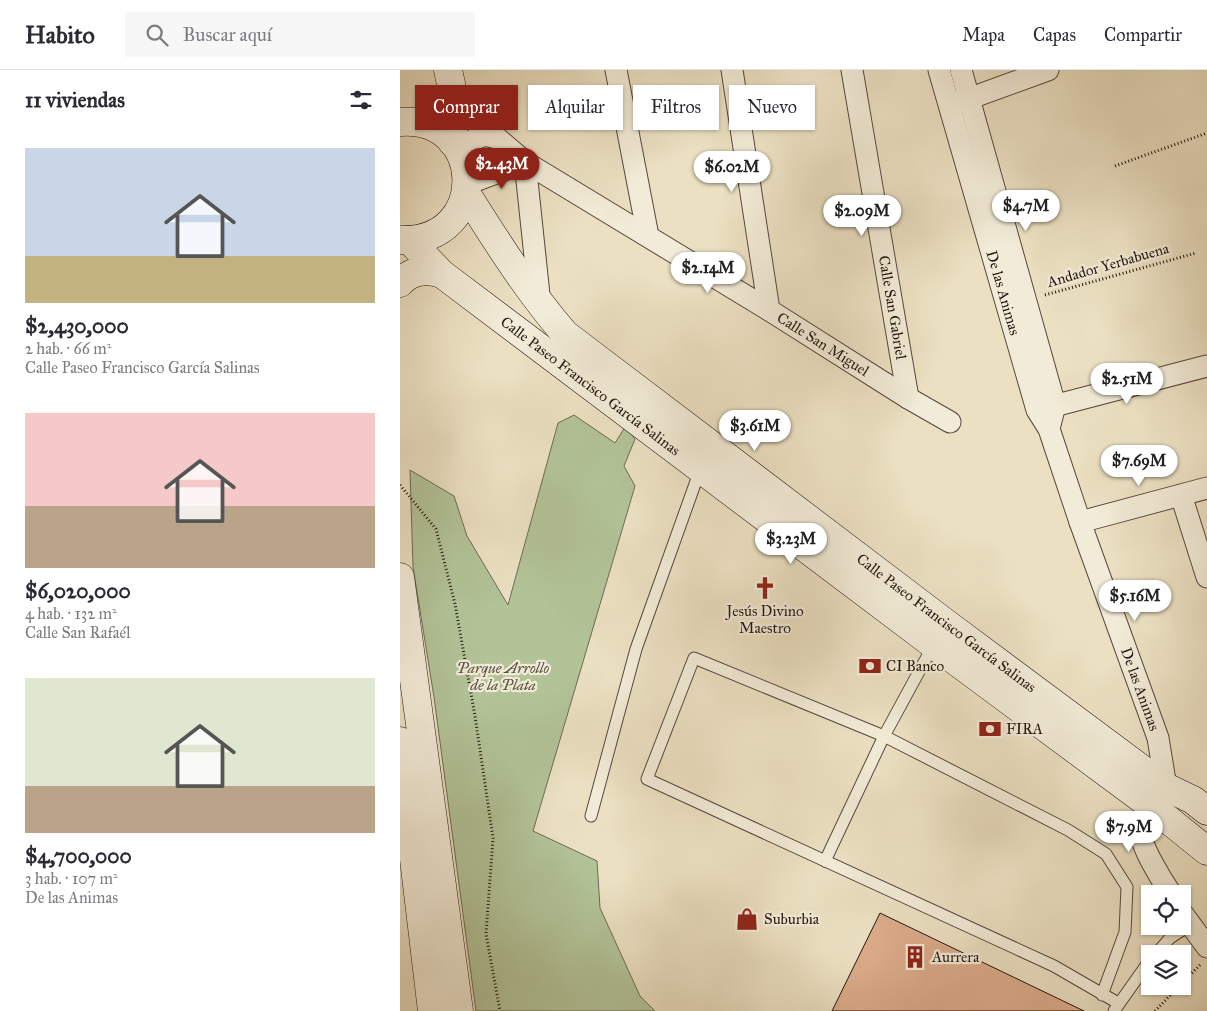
<!DOCTYPE html>
<html lang="es">
<meta charset="utf-8">
<style>
:root{--surface:#fff;--page:#f7f7f7;--text:#2b2b33;--muted:#7c7c81;--line:#e1e1e2;--accent:#8f2418}
body{margin:0;font-family:"IM FELL Great Primer",serif;background:var(--page);color:var(--text);height:100vh;display:flex;flex-direction:column;font-size:19px;white-space:nowrap}
*{box-sizing:border-box;margin:0}
p{font-size:16px;color:var(--muted)}
.icon{flex:none;width:28px;height:28px;fill:none;stroke:currentColor;stroke-width:2;stroke-linecap:round;stroke-linejoin:round}
.map{position:relative;flex:1;overflow:hidden}
.panel{display:flex;flex-direction:column;background:var(--surface);width:400px}
.panel>*{flex:none}
.top-card{position:absolute;left:15px;top:15px;width:475px;height:45px;display:flex;gap:10px}
.controls{position:absolute;left:741px;top:815px;display:grid;gap:10px}
.controls a{display:grid;place-items:center;width:50px;height:50px;border-radius:0px;background:var(--surface);box-shadow:0 1px 4px #0004;font-size:25px}
.price{position:absolute;translate:-50% -42px;padding:0 11px;border-radius:18px;background:#fff;color:#222;font-size:16px;line-height:32px;filter:drop-shadow(0 1px 2px #0008)}
.price::after{content:'';position:absolute;left:50%;top:30px;width:15px;height:11px;margin-left:-8px;background:inherit;clip-path:polygon(0 0,100% 0,50% 100%)}
.price.selected{background:var(--accent);color:#fff}
ul{padding:0;list-style:none}
li{display:grid;align-content:center;gap:10px;height:265px;padding:0 25px}
li span{display:grid;place-items:center;height:155px;border-radius:0px;color:#555}
li>.icon{margin-inline-start:auto}
span .icon{width:90px;height:90px;fill:#fffc;stroke-width:1}
li b{font-size:21px}
h2{display:flex;justify-content:space-between;align-items:center;height:60px;padding:0 25px;font-size:21px}
.tag{padding:0 18px;border-radius:0px;background:var(--surface);box-shadow:0 1px 4px #0004;font-size:18px;line-height:45px}
.tag.selected{background:var(--accent);color:#fff}
header{display:flex;align-items:center;gap:30px;box-sizing:border-box;height:70px;padding:0 25px;background:var(--surface);border-bottom:1px solid var(--line)}
header strong{font-size:24px}
nav{display:flex;gap:28px;margin-inline-start:auto;font-size:18px}
.search{width:350px;height:45px;background:var(--page);display:flex;align-items:center;gap:12px;box-sizing:border-box;padding:0 18px;border-radius:0px;color:var(--muted);font-size:19px}
main{display:flex;flex:1;min-height:0}
.map>svg:first-child{display:block}
.green{fill:#b2c398;stroke:#6b6c54}
.building{fill:#dbab8a;stroke:#241611}
.lines{fill:none;stroke-linecap:round;stroke-linejoin:round}
.service-casing{stroke:#56483d;stroke-width:13}
.minor-casing{stroke:#56483d;stroke-width:23}
.secondary-casing{stroke:#241611;stroke-width:29}
.path{stroke:#241611;stroke-width:3;stroke-dasharray:1 2.5;stroke-linecap:butt}
.service{stroke:#f2ebd7;stroke-width:11}
.minor{stroke:#f2ebd7;stroke-width:21}
.secondary{stroke:#f2ebd7;stroke-width:28}
.labels{text-anchor:middle;dominant-baseline:central;stroke-width:4.5;stroke-linejoin:round;paint-order:stroke}
.street-label{font-size:15px;fill:#241611;stroke:#f2ebd7}
.poi-label{font-size:15px;fill:#241611;stroke:#f2ebd7;text-anchor:start}
.park-label{font-size:15px;font-style:italic;fill:#565340;stroke:#f2ebd7}
</style>
<header>
<strong>Habito</strong>
<div class="search"><svg class="icon" aria-label="search" viewBox="0 0 24 24"><circle cx="10" cy="10" r="6"/><path d="M15 15l6 6"/></svg>Buscar aquí</div>
<nav><a>Mapa</a><a>Capas</a><a>Compartir</a></nav>
</header>
<main>
<section class="panel">
<h2>11 viviendas<svg class="icon" aria-label="filters" viewBox="0 0 24 24"><path d="M4 7h16M4 17h16"/><circle cx="9" cy="7" r="2"/><circle cx="15" cy="17" r="2"/></svg></h2>
<ul>
<li><span style="background:linear-gradient(#c9d6e8 70%,#c2b280 0)"><svg class="icon" aria-label="home" viewBox="0 0 24 24"><path d="M3 11l9-7 9 7M6 9v11h12V9"/></svg></span><div><b>$2,430,000</b><p>2 hab. · 66 m²</p><p>Calle Paseo Francisco García Salinas</p></div></li>
<li><span style="background:linear-gradient(#f6c9c9 60%,#b9a48a 0)"><svg class="icon" aria-label="home" viewBox="0 0 24 24"><path d="M3 11l9-7 9 7M6 9v11h12V9"/></svg></span><div><b>$6,020,000</b><p>4 hab. · 132 m²</p><p>Calle San Rafaél</p></div></li>
<li><span style="background:linear-gradient(#dfe7d0 70%,#b9a48a 0)"><svg class="icon" aria-label="home" viewBox="0 0 24 24"><path d="M3 11l9-7 9 7M6 9v11h12V9"/></svg></span><div><b>$4,700,000</b><p>3 hab. · 107 m²</p><p>De las Animas</p></div></li>
</ul>
</section>
<div class="map">
<svg width="807" height="941" viewBox="0 0 807 941">
<rect width="100%" height="100%" fill="#ebe0c2"/>
<filter id="stains"><feTurbulence type="fractalNoise" baseFrequency=".004" numOctaves="4"/><feColorMatrix values="0 0 0 0 .2 0 0 0 0 .09 0 0 0 0 .02 0 0 0 .5 -.17"/></filter>
<radialGradient id="worn" r=".72"><stop offset=".6" stop-color="#630" stop-opacity="0"/><stop offset="1" stop-color="#630" stop-opacity=".3"/></radialGradient>
<polygon class="green" points="174,345 215,373 225,357 235,369 224,396 235,416 133,761 197,791 200,838 240,926 255,941 76,941 34,627 13,497 10,400 54,426 67,466 108,535 158,353"/>
<polygon class="building" points="480,843 684,941 432,941"/>
<g class="lines">
<defs>
<g id="service">
<polyline points="191,746 236,579 300,400"/>
<polyline points="425,791 484,666 534,574"/>
<polyline points="756,884 770,868 790,855"/>
<polyline points="702,925 725,862 727,817 706,784 668,760 484,666 294,588 247,709 654,896 718,933"/>
<polyline points="714,941 750,890"/>
</g>
<g id="minor">
<polyline points="216,0 248,166"/>
<polyline points="332,0 369,240"/>
<path id="s1" d="M 452,0 L 508,328"/>
<path id="s2" d="M 539,0 L 637,340 L 649,359 L 680,452 L 758,668 L 766,717 C 755,730 744,743 741,761 C 739,774 763,812 771,824"/>
<polyline points="561,0 655,335 649,359"/>
<polyline points="557,33 648,0"/>
<path id="s3" d="M 56,77 L 85,65 L 97,68 L 125,92 L 369,240 L 508,328 L 550,352"/>
<polyline points="125,92 140,234"/>
<polyline points="67,114 125,92"/>
<polyline points="642,339 807,296"/>
<polyline points="781,425 807,507"/>
<polyline points="680,452 807,418"/>
<polyline points="782,843 807,877"/>
</g>
<g id="secondary">
<polyline points="48,0 56,37 52,72"/>
<path d="M 0,52 C 86,45 91,173 0,170"/>
<path id="s4" d="M 66,123 C 97,172 127,220 165,264 L 547,554 L 766,717 L 793,730 L 807,741"/>
<path id="s5" d="M 10,171 L 42,204 L 534,575 L 750,735 L 807,781"/>
<path d="M 0,213 C 11,200 26,199 42,204"/>
<polyline points="0,507 59,941"/>
<polyline points="0,671 32,941"/>
</g>
</defs>
<use href="#service" class="service-casing"/>
<use href="#minor" class="minor-casing"/>
<use href="#secondary" class="secondary-casing"/>
<g class="path">
<polyline points="715,96 807,63"/>
<polyline points="645,225 796,183"/>
<polyline points="0,415 36,459 55,534 75,646 93,768 86,864 100,941"/>
<polyline points="782,913 801,894"/>
<polyline points="755,941 779,916"/>
</g>
<use href="#service" class="service"/>
<use href="#minor" class="minor"/>
<use href="#secondary" class="secondary"/>
</g>
<defs>
<symbol id="church-bare" viewBox="-9 -9 18 18"><path d="M-1.2-6h2.4v3.5h3.3v2.4h-3.3V6h-2.4V-.1h-3.3v-2.4h3.3Z" fill="#8f2418" stroke="#f2ebd7" stroke-width="2.5" paint-order="stroke"/></symbol>
<symbol id="bank-bare" viewBox="-9 -9 18 18"><path d="M-6-4H6V4H-6ZM0-2.3a2.3 2.3 0 1 0 0 4.6a2.3 2.3 0 1 0 0-4.6Z" fill="#8f2418" stroke="#f2ebd7" stroke-width="2.5" paint-order="stroke"/></symbol>
<symbol id="shop-bare" viewBox="-9 -9 18 18"><path d="M-5-2.5h2.3a2.7 3.5 0 0 1 5.4 0H5L5.5 6h-11ZM-1.5-2.5h3a1.5 2.3 0 0 0-3 0Z" fill="#8f2418" stroke="#f2ebd7" stroke-width="2.5" paint-order="stroke"/></symbol>
<symbol id="building-bare" viewBox="-9 -9 18 18"><path d="M-4-6H4V6H1V3H-1V6H-4ZM-2.5-4.3h1.7v1.8h-1.7ZM.8-4.3h1.7v1.8H.8ZM-2.5-1h1.7V.8h-1.7ZM.8-1h1.7V.8H.8Z" fill="#8f2418" stroke="#f2ebd7" stroke-width="2.5" paint-order="stroke"/></symbol>
</defs>
<g fill-rule="evenodd">
<use href="#church-bare" x="349" y="502" width="32" height="32"/>
<use href="#bank-bare" x="454" y="580" width="32" height="32"/>
<use href="#bank-bare" x="574" y="643" width="32" height="32"/>
<use href="#shop-bare" x="331" y="833" width="32" height="32"/>
<use href="#building-bare" x="499" y="871" width="32" height="32"/>
</g>
<g class="labels">
<g class="street-label">
<text transform="translate(708 195) rotate(-16)">Andador Yerbabuena</text>
<text stroke="none"><textPath href="#s2" startOffset="232">De las Animas</textPath></text>
<text stroke="none"><textPath href="#s1" startOffset="241">Calle San Gabriel</textPath></text>
<text stroke="none"><textPath href="#s3" startOffset="430">Calle San Miguel</textPath></text>
<text stroke="none"><textPath href="#s5" startOffset="232">Calle Paseo Francisco García Salinas</textPath></text>
<text stroke="none"><textPath href="#s4" startOffset="651">Calle Paseo Francisco García Salinas</textPath></text>
<text stroke="none"><textPath href="#s2" startOffset="652">De las Animas</textPath></text>
</g>
<g class="poi-label">
<text x="365" y="541" text-anchor="middle">Jesús Divino<tspan x="365" dy="17">Maestro</tspan></text>
<text x="486" y="596">CI Banco</text>
<text x="606" y="659">FIRA</text>
<text x="364" y="849">Suburbia</text>
<text x="532" y="887">Aurrera</text>
</g>
<g class="park-label">
<text x="103" y="598">Parque Arrollo<tspan x="103" dy="17">de la Plata</tspan></text>
</g>
</g>
<rect width="100%" height="100%" filter="url(#stains)"/>
<rect width="100%" height="100%" fill="url(#worn)"/>
</svg>
<div class="controls">
<a><svg class="icon" aria-label="locate" viewBox="0 0 24 24"><circle cx="12" cy="12" r="6"/><path d="M12 2v4M12 18v4M2 12h4M18 12h4"/></svg></a>
<a><svg class="icon" aria-label="layers" viewBox="0 0 24 24"><path d="M12 4l9 5-9 5-9-5zM3 14l9 5 9-5"/></svg></a>
</div>
<b class="price selected" style="left:102px;top:120px">$2.43M</b>
<b class="price" style="left:332px;top:123px">$6.02M</b>
<b class="price" style="left:626px;top:162px">$4.7M</b>
<b class="price" style="left:462px;top:167px">$2.09M</b>
<b class="price" style="left:308px;top:224px">$2.14M</b>
<b class="price" style="left:727px;top:335px">$2.51M</b>
<b class="price" style="left:355px;top:382px">$3.61M</b>
<b class="price" style="left:739px;top:417px">$7.69M</b>
<b class="price" style="left:391px;top:495px">$3.23M</b>
<b class="price" style="left:735px;top:552px">$5.16M</b>
<b class="price" style="left:729px;top:783px">$7.9M</b>
<div class="top-card">
<a class="tag selected">Comprar</a>
<a class="tag">Alquilar</a>
<a class="tag">Filtros</a>
<a class="tag">Nuevo</a>
</div>
</div>
</main>
